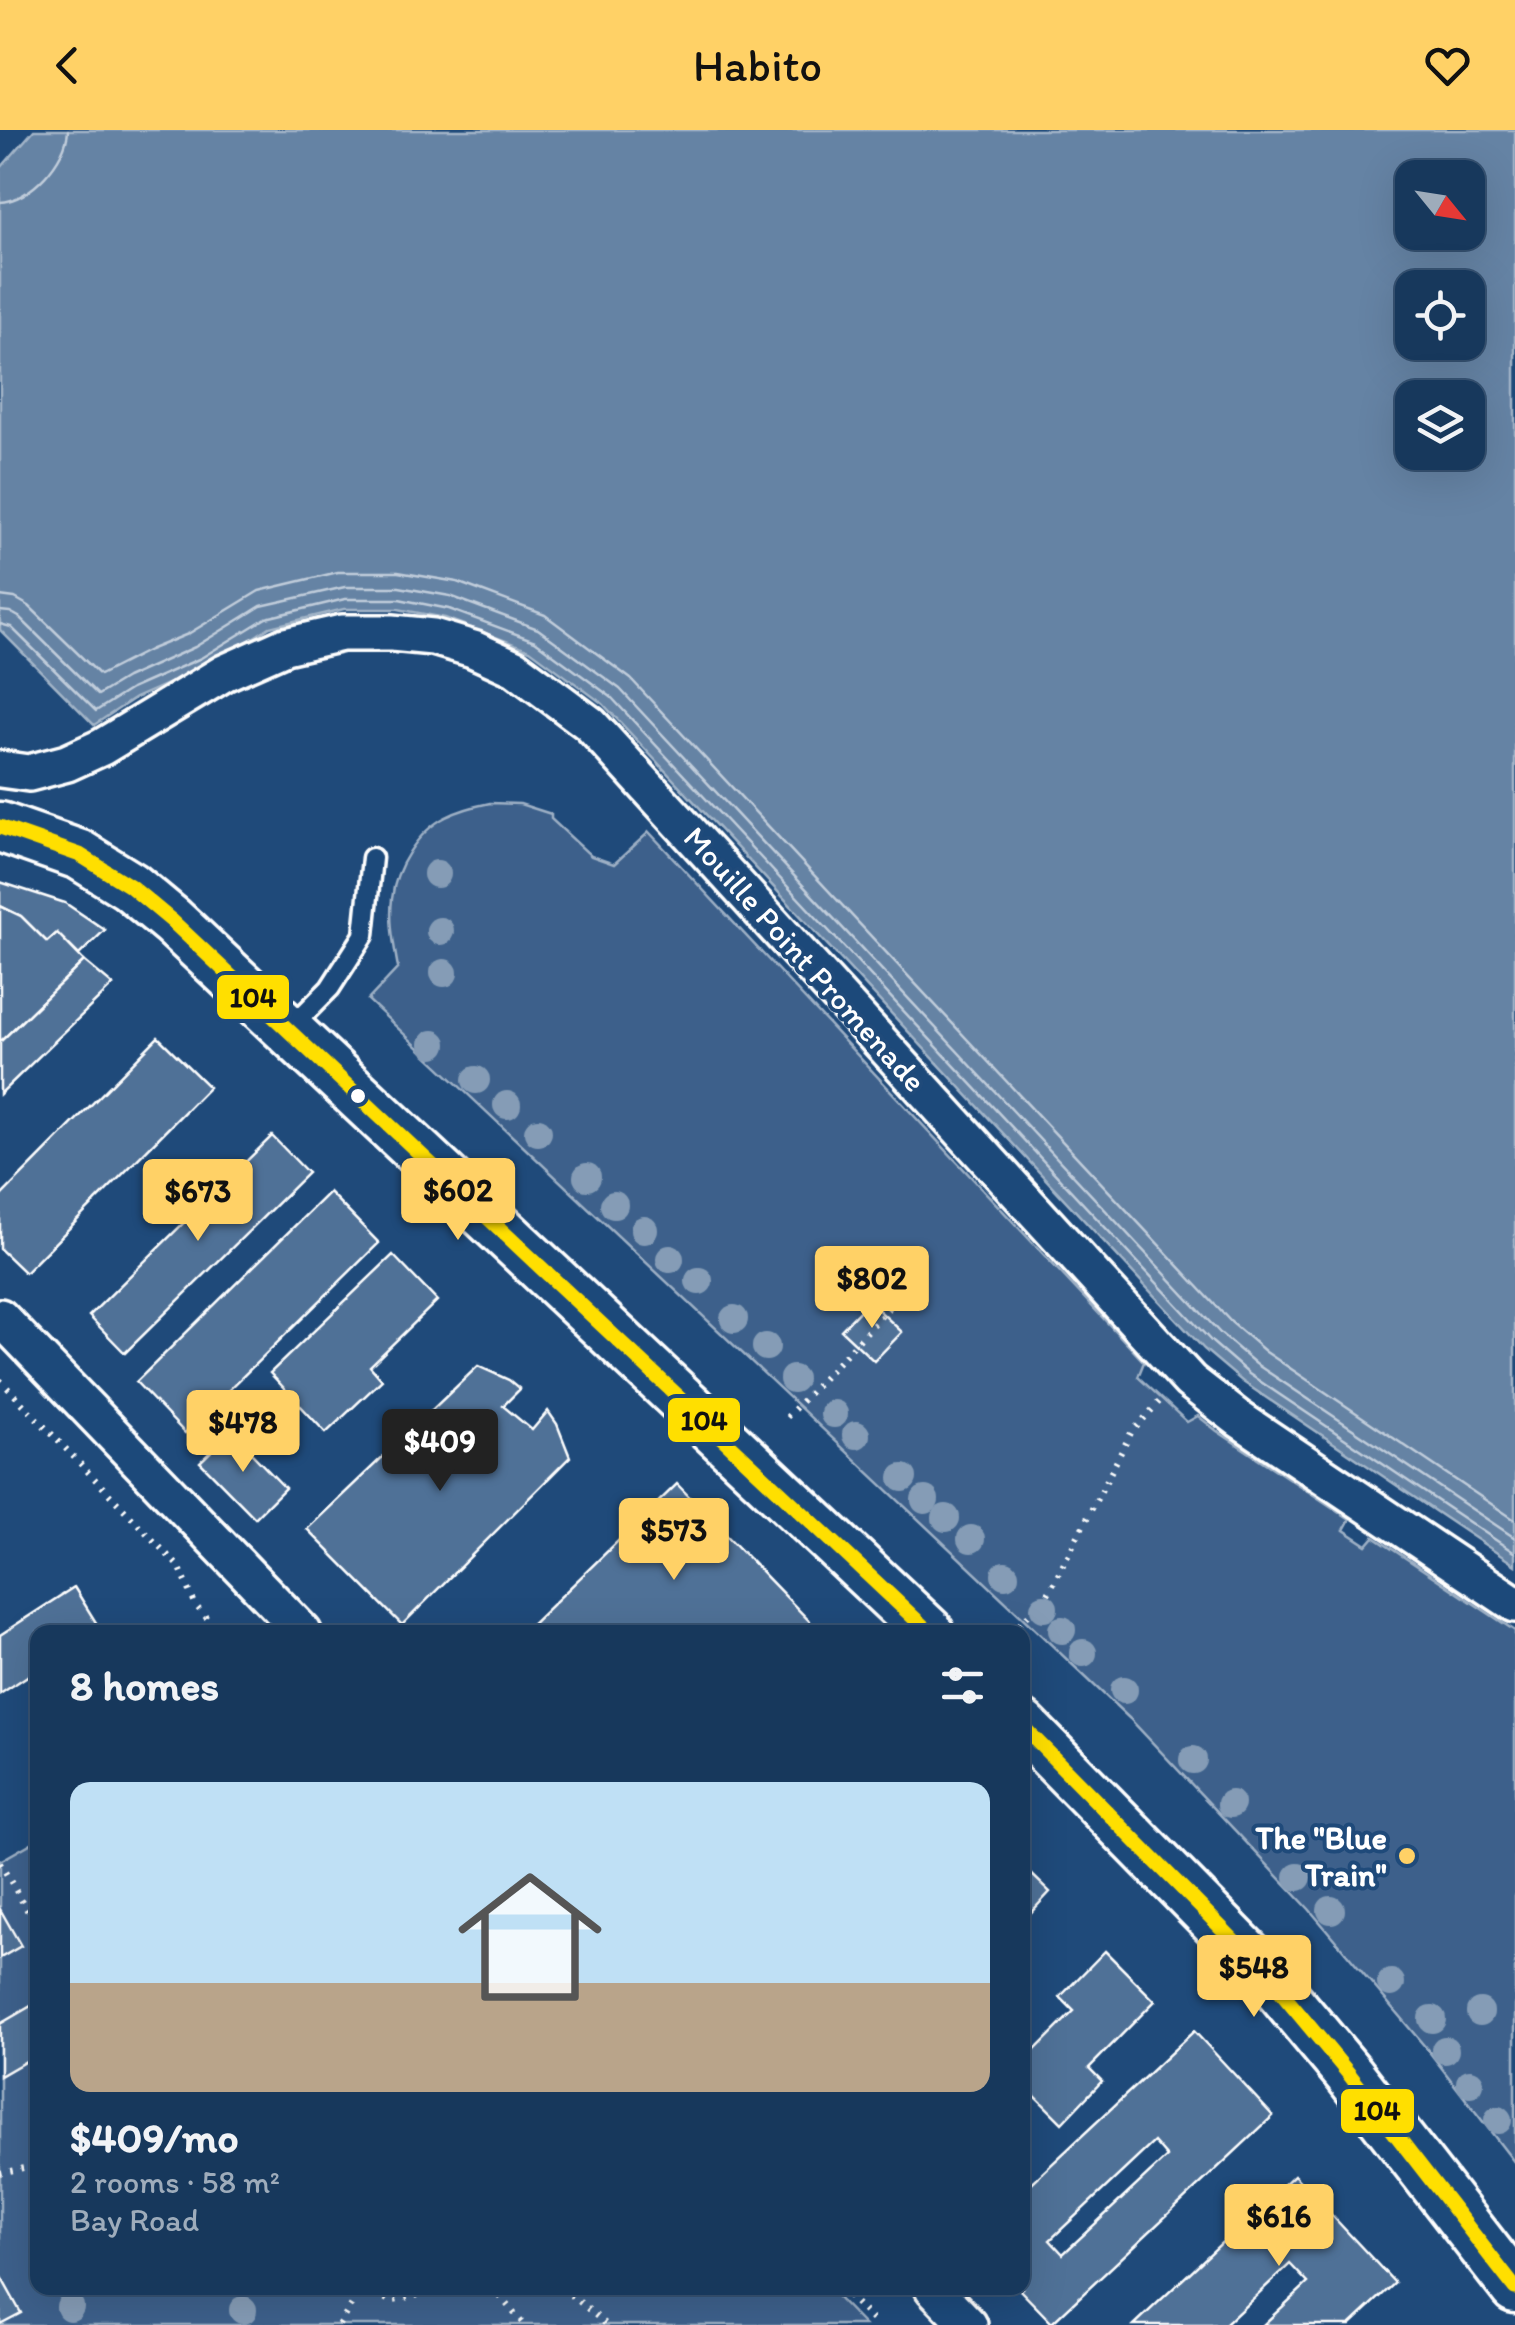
<!DOCTYPE html>
<meta charset="utf-8">
<style>
:root{--surface:#17385c;--page:#244365;--text:#f1f3f6;--muted:#9eacbb;--line:#365272;--accent:#ffd166}
body{margin:0;font-family:Itim,sans-serif;background:var(--page);color:var(--text);height:100vh;display:flex;flex-direction:column;font-size:38px;white-space:nowrap}
*{box-sizing:border-box;margin:0}
p{font-size:32px;color:var(--muted)}
.icon{flex:none;width:55px;height:55px;fill:none;stroke:currentColor;stroke-width:2;stroke-linecap:round;stroke-linejoin:round}
.map{position:relative;flex:1;overflow:hidden}
.side{position:absolute;left:30px;top:1495px;width:1000px;height:670px;display:flex;flex-direction:column;background:var(--surface);border-radius:20px;box-shadow:0 10px 40px #0002,0 0 0 2px var(--line)}
.side>*{flex:none}
.needle{width:65px;rotate:120deg}
.tools{position:absolute;left:1395px;top:30px;display:grid;gap:20px}
.tools a{display:grid;place-items:center;width:90px;height:90px;border-radius:20px;background:var(--surface);box-shadow:0 10px 40px #0002,0 0 0 2px var(--line);font-size:50px}
.price{position:absolute;translate:-50% -85px;padding:0 22px;border-radius:10px;background:var(--accent);color:#111;font-size:32px;line-height:65px;filter:drop-shadow(0 2px 5px #0008)}
.price::after{content:'';position:absolute;left:50%;top:60px;width:30px;height:22px;margin-left:-15px;background:inherit;clip-path:polygon(0 0,100% 0,50% 100%)}
.price.selected{background:#222;color:#fff}
ul{padding:0;list-style:none}
li{display:grid;align-content:center;gap:20px;height:530px;padding:0 40px}
li+li{border-top:2px solid var(--line)}
li span{display:grid;place-items:center;height:310px;border-radius:20px;color:#555}
li>.icon{margin-inline-start:auto}
span .icon{width:180px;height:180px;fill:#fffc;stroke-width:1}
li b{font-size:42px}
h2{display:flex;justify-content:space-between;align-items:center;height:120px;padding:0 40px;font-size:42px}
header{display:flex;justify-content:space-between;align-items:center;height:130px;padding:0 40px;background:var(--accent);color:#111;font-size:45px;font-weight:600}
.map>svg:first-child{display:block}
.green{fill:#3c618b;stroke:#9eb0c5;stroke-width:2.5}
.water{fill:#6583a4;stroke:#a3b5c8;stroke-width:2.5;fill-rule:evenodd}
.lines{fill:none;stroke-linecap:round;stroke-linejoin:round}
.shore{stroke:#c1cddb;stroke-width:2.5}
.building{fill:#507197;stroke:#fff;stroke-width:2.5;fill-rule:evenodd}
.lane-casing{stroke:#fff;stroke-width:25}
.street-casing{stroke:#fff;stroke-width:42}
.secondary-casing{stroke:#fff;stroke-width:55}
.path{stroke:#fff;stroke-width:6;stroke-dasharray:2.5 8;stroke-linecap:butt}
.lane{stroke:#1f4a7a;stroke-width:18}
.street{stroke:#1f4a7a;stroke-width:35}
.secondary{stroke:#1f4a7a;stroke-width:48}
.bus-1-casing{stroke:#1f4a7a;stroke-width:22}
.bus-1{stroke:#ffdf00;stroke-width:15}
.tree{fill:#859cb6}
.bus-dot{fill:#fff;stroke:#1f4a7a;stroke-width:4}
.poi-dot{fill:#ffd166;stroke:#1f4a7a;stroke-width:4}
.labels{text-anchor:middle;dominant-baseline:central;stroke-width:8;stroke-linejoin:round;paint-order:stroke}
.street-label{font-size:32px;fill:#fff;stroke:#1f4a7a}
.poi-label{font-size:32px;font-weight:bold;fill:#fff;stroke:#1f4a7a;text-anchor:end}
.line-badge{stroke:#1f4a7a;stroke-width:4}
.pale-badge-label{font-size:28px;text-anchor:middle;font-weight:bold;fill:#111}
</style>
<header><svg class="icon" aria-label="back" viewBox="0 0 24 24"><path d="M15 5l-7 7 7 7"/></svg>Habito<svg class="icon" aria-label="heart" viewBox="0 0 24 24"><path d="M12 20l-8-8c-3-5 5-10 8-4 3-6 11-1 8 4z"/></svg></header>
<div class="map">
<svg width="1515" height="2195" viewBox="0 0 1515 2195">
<rect width="100%" height="100%" fill="#1f4a7a"/>
<filter id="ink" filterUnits="userSpaceOnUse"><feTurbulence type="fractalNoise" baseFrequency=".01" numOctaves="2"/><feDisplacementMap in="SourceGraphic" scale="20" xChannelSelector="R" yChannelSelector="G"/><feConvolveMatrix kernelMatrix="1 2 1 2 8 2 1 2 1" color-interpolation-filters="sRGB"/></filter>
<g filter="url(#ink)">
<g class="green">
<path d="M 490,673 L 520,674 L 551,684 L 551,689 L 591,726 L 614,734 L 649,702 L 1144,1232 L 1138,1247 L 1187,1292 L 1198,1286 L 1217,1301 L 1350,1389 L 1344,1400 L 1367,1415 L 1374,1407 L 1515,1501 L 1515,2033 L 1427,1919 L 1309,1779 L 1130,1589 L 368,870 L 398,838 C 394,815 389,792 392,769 C 395,738 418,701 446,687 C 460,680 475,676 490,673 Z"/>
<polygon points="37,1710 38,2158 828,2158 864,2195 0,2195 0,1731"/>
</g>
<path class="water" d="M 34,0 L 1515,0 L 1515,1435 L 1243,1252 L 1204,1219 L 603,574 L 530,520 L 445,488 L 398,479 L 344,479 L 270,497 L 206,537 L 135,568 L 94,595 L 0,500 L 0,39 ZM 1412,48 L 1468,48 L 1468,102 L 1412,102 ZM 1412,158 L 1468,158 L 1468,212 L 1412,212 ZM 1412,268 L 1468,268 L 1468,322 L 1412,322 Z"/>
<g class="lines">
<g class="shore">
<path d="M 0,72 C 30,71 67,30 68,0"/>
<polyline points="0,466 15,468 29,476 100,545 149,520 188,504 259,461 338,442 398,442 457,452 545,485 631,549 1231,1192 1266,1222 1515,1390"/>
<polyline points="0,481 10,482 19,487 98,565 126,548 195,517 261,476 345,457 399,457 450,466 538,499 620,559 1220,1203 1256,1234 1515,1408"/>
<polyline points="0,494 11,497 96,581 131,559 201,528 266,488 345,469 399,469 449,479 535,511 611,567 1212,1212 1249,1244 1515,1423"/>
</g>
</g>
<g class="building">
<polygon points="0,752 65,773 105,800 79,825 57,803 47,812 21,786 0,776"/>
<polygon points="0,776 21,786 47,812 57,803 84,831 0,912"/>
<polygon points="84,831 113,855 0,964 0,912"/>
<polygon points="158,907 209,957 25,1143 0,1119 0,1067"/>
<polygon points="272,1006 308,1043 125,1223 89,1186"/>
<polygon points="329,1062 379,1113 185,1303 136,1252"/>
<polygon points="393,1125 437,1171 370,1236 382,1250 326,1303 270,1243"/>
<polygon points="869,1171 902,1202 874,1231 841,1200"/>
<polygon points="478,1236 509,1250 520,1259 503,1276 532,1300 548,1281 557,1294 570,1327 402,1495 307,1399"/>
<polygon points="231,1302 285,1358 255,1388 200,1332"/>
<polygon points="677,1354 816,1498 811,1502 524,1502"/>
<polygon points="74,1457 100,1499 94,1502 38,1502 38,1539 0,1564 0,1505"/>
<polygon points="1022,1735 1050,1762 1022,1792"/>
<polygon points="0,1779 21,1816 0,1828"/>
<polygon points="1105,1821 1155,1871 1089,1938 1102,1951 1062,1993 1022,1953 1022,1933 1074,1881 1060,1867"/>
<polygon points="38,1872 38,1924 0,1946 0,1894"/>
<path d="M 1194,1901 L 1273,1986 L 1052,2193 L 1018,2158 L 1022,2158 L 1022,2062 ZM 1154,2012 L 1167,2027 L 1063,2124 L 1050,2110 Z"/>
<polygon points="1294,2045 1395,2153 1350,2195 1263,2195 1308,2153 1290,2134 1225,2195 1134,2195"/>
<polygon points="0,2145 21,2183 0,2194"/>
</g>
<g class="lines">
<defs>
<polyline id="lane" points="288,900 330,858 364,805 372,728"/>
<g id="street">
<polyline points="0,639 29,643 67,633 102,617 224,543 285,516 342,503 392,503 433,507 473,519 515,538 590,594 1190,1251 1239,1289 1515,1474"/>
<polyline points="0,1187 303,1502"/>
<polyline points="933,2158 969,2195"/>
</g>
<g id="secondary">
<polyline points="0,697 80,725 130,756 172,791 929,1502"/>
<polyline points="1022,1595 1259,1836 1349,1944 1515,2158"/>
</g>
</defs>
<use href="#lane" class="lane-casing"/>
<use href="#street" class="street-casing"/>
<use href="#secondary" class="secondary-casing"/>
<g class="path">
<polyline points="0,1250 180,1438 196,1476 219,1502"/>
<polyline points="787,1287 905,1161"/>
<polyline points="1012,1502 1047,1466 1131,1303 1160,1271"/>
<polyline points="0,1733 38,1799"/>
<polyline points="0,2043 38,2035"/>
<polyline points="367,2158 389,2171 455,2158"/>
<polyline points="493,2158 524,2195"/>
<polyline points="563,2158 607,2195"/>
<polyline points="841,2158 877,2195"/>
<polyline points="339,2195 362,2158"/>
</g>
<use href="#lane" class="lane"/>
<use href="#street" class="street"/>
<use href="#secondary" class="secondary"/>
<defs>
<g id="bus-1">
<polyline points="0,697 80,725 130,756 172,791 929,1502"/>
<polyline points="1022,1596 1259,1836 1349,1944 1515,2158"/>
</g>
</defs>
<use href="#bus-1" class="bus-1-casing"/>
<use href="#bus-1" class="bus-1"/>
</g>
<g class="tree">
<circle cx="437" cy="744" r="14"/>
<circle cx="440" cy="801" r="14"/>
<circle cx="444" cy="843" r="14"/>
<circle cx="433" cy="914" r="14"/>
<circle cx="476" cy="950" r="14"/>
<circle cx="507" cy="975" r="14"/>
<circle cx="538" cy="1002" r="14"/>
<circle cx="587" cy="1047" r="14"/>
<circle cx="614" cy="1075" r="14"/>
<circle cx="644" cy="1100" r="14"/>
<circle cx="670" cy="1129" r="14"/>
<circle cx="699" cy="1151" r="14"/>
<circle cx="734" cy="1189" r="14"/>
<circle cx="766" cy="1217" r="14"/>
<circle cx="793" cy="1249" r="14"/>
<circle cx="834" cy="1284" r="14"/>
<circle cx="856" cy="1305" r="14"/>
<circle cx="903" cy="1348" r="14"/>
<circle cx="925" cy="1370" r="14"/>
<circle cx="946" cy="1388" r="14"/>
<circle cx="971" cy="1409" r="14"/>
<circle cx="1005" cy="1445" r="14"/>
<circle cx="1044" cy="1478" r="14"/>
<circle cx="1062" cy="1500" r="14"/>
<circle cx="1083" cy="1523" r="14"/>
<circle cx="1124" cy="1560" r="14"/>
<circle cx="1193" cy="1630" r="14"/>
<circle cx="1231" cy="1674" r="14"/>
<circle cx="1298" cy="1747" r="14"/>
<circle cx="1331" cy="1780" r="14"/>
<circle cx="1391" cy="1853" r="14"/>
<circle cx="1480" cy="1882" r="14"/>
<circle cx="1432" cy="1889" r="14"/>
<circle cx="1445" cy="1920" r="14"/>
<circle cx="1470" cy="1953" r="14"/>
<circle cx="1498" cy="1990" r="14"/>
<circle cx="70" cy="2177" r="14"/>
<circle cx="243" cy="2180" r="14"/>
</g>
</g>
<circle class="bus-dot" cx="358" cy="966" r="9"/>
<circle class="poi-dot" cx="1407" cy="1726" r="10"/>
<g class="labels">
<g class="street-label">
<text transform="translate(805 829) rotate(48)">Mouille Point Promenade</text>
</g>
<g class="poi-label">
<text x="1387" y="1708">The "Blue<tspan x="1387" dy="37">Train"</tspan></text>
</g>
</g>
<g class="line-badge">
<rect x="215" y="843" width="76" height="48" rx="10" fill="#ffdf00"/>
<rect x="666" y="1266" width="76" height="48" rx="10" fill="#ffdf00"/>
<rect x="1339" y="1957" width="77" height="48" rx="10" fill="#ffdf00"/>
</g>
<g class="pale-badge-label">
<text x="253" y="877">104</text>
<text x="704" y="1300">104</text>
<text x="1377" y="1990">104</text>
</g>
</svg>
<div class="tools">
<a><svg class="needle" viewBox="-14 -14 28 28"><path d="M0-13l5 13h-10z" fill="#e53935"/><path d="M0 13l5-13h-10z" fill="#9eacbb"/></svg></a>
<a><svg class="icon" aria-label="locate" viewBox="0 0 24 24"><circle cx="12" cy="12" r="6"/><path d="M12 2v4M12 18v4M2 12h4M18 12h4"/></svg></a>
<a><svg class="icon" aria-label="layers" viewBox="0 0 24 24"><path d="M12 4l9 5-9 5-9-5zM3 14l9 5 9-5"/></svg></a>
</div>
<b class="price" style="left:458px;top:1113px">$602</b>
<b class="price" style="left:198px;top:1114px">$673</b>
<b class="price" style="left:872px;top:1201px">$802</b>
<b class="price" style="left:243px;top:1345px">$478</b>
<b class="price selected" style="left:440px;top:1364px">$409</b>
<b class="price" style="left:674px;top:1453px">$573</b>
<b class="price" style="left:1254px;top:1890px">$548</b>
<b class="price" style="left:1279px;top:2139px">$616</b>
<section class="side">
<h2>8 homes<svg class="icon" aria-label="filters" viewBox="0 0 24 24"><path d="M4 7h16M4 17h16"/><circle cx="9" cy="7" r="2"/><circle cx="15" cy="17" r="2"/></svg></h2>
<ul>
<li><span style="background:linear-gradient(#bfe0f5 65%,#b9a48a 0)"><svg class="icon" aria-label="home" viewBox="0 0 24 24"><path d="M3 11l9-7 9 7M6 9v11h12V9"/></svg></span><div><b>$409/mo</b><p>2 rooms · 58 m²</p><p>Bay Road</p></div></li>
</ul>
</section>
</div>
